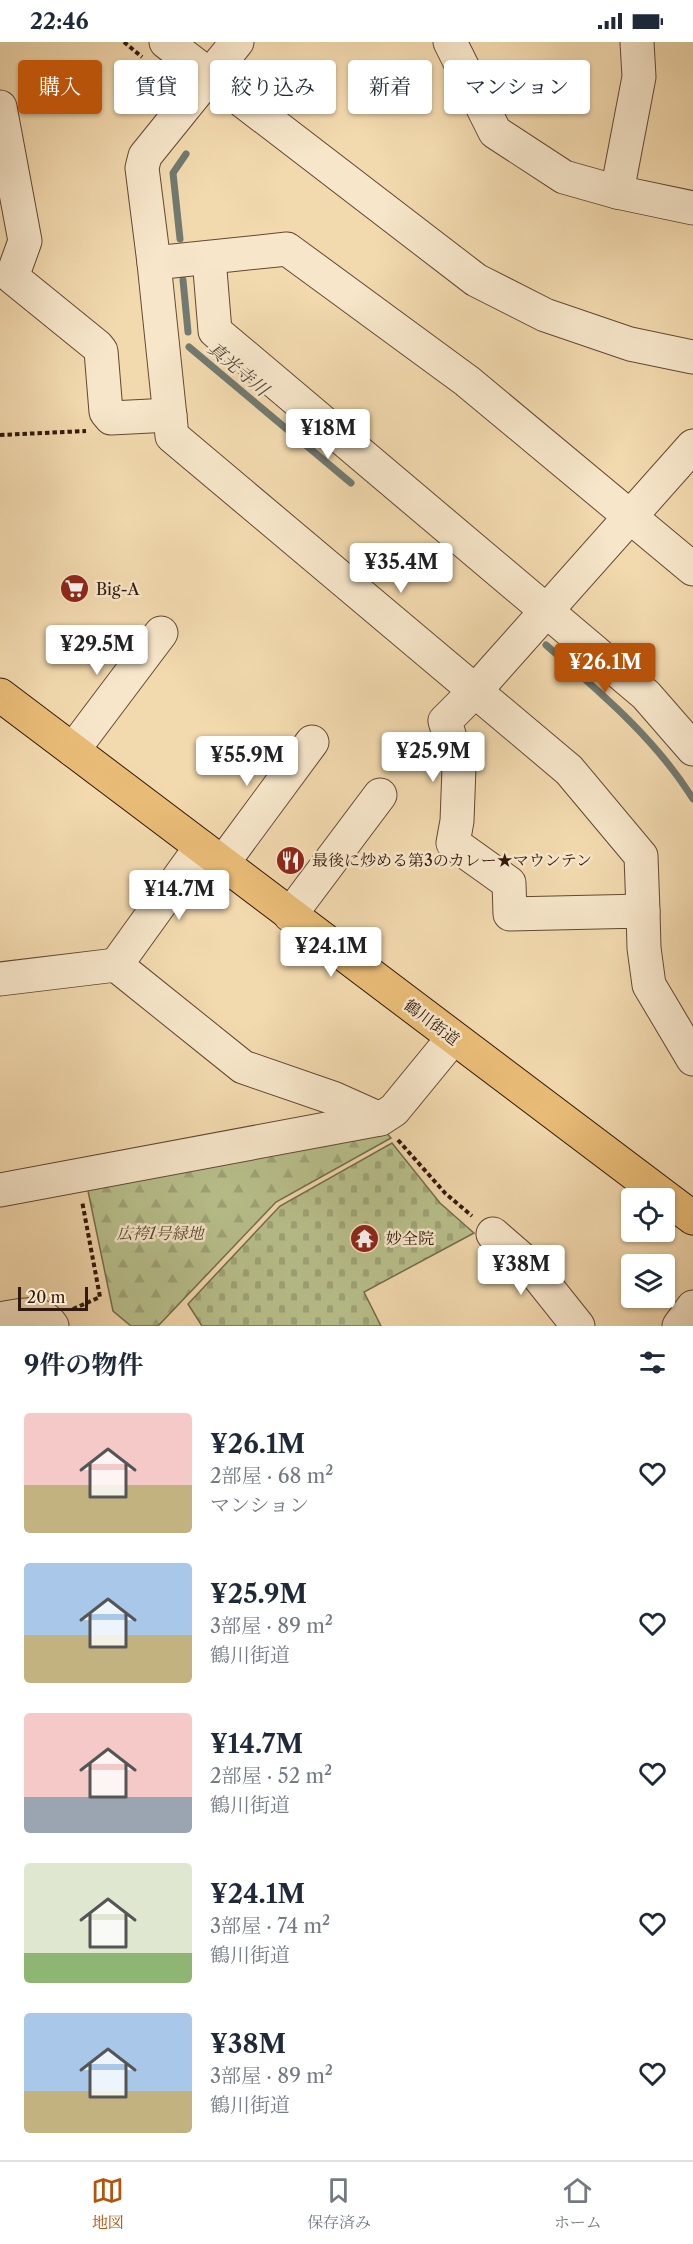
<!DOCTYPE html>
<html lang="ja">
<meta charset="utf-8">
<style>
:root{--surface:#fff;--page:#f6f6f7;--text:#1f2937;--muted:#747a83;--line:#e0e1e3;--accent:#b45309}
body{margin:0;font-family:"Libre Caslon Text","Noto Serif JP",serif;background:var(--page);color:var(--text);height:100vh;display:flex;flex-direction:column;font-size:22px;white-space:nowrap}
*{box-sizing:border-box;margin:0}
p{font-size:20px;color:var(--muted)}
.icon{flex:none;width:33px;height:33px;fill:none;stroke:currentColor;stroke-width:2;stroke-linecap:round;stroke-linejoin:round}
.map{position:relative;height:1284px;overflow:hidden}
.side{display:flex;flex-direction:column;background:var(--surface);flex:1}
.side>*{flex:none}
.top-card{position:absolute;left:18px;top:18px;width:657px;height:54px;display:flex;gap:12px}
.controls{position:absolute;left:621px;top:1146px;display:grid;gap:12px}
.controls a{display:grid;place-items:center;width:54px;height:54px;border-radius:6px;background:var(--surface);box-shadow:0 2px 4px #0004;font-size:30px}
.scale{position:absolute;left:18px;bottom:15px;width:70px;box-sizing:border-box;padding-left:6px;border:3px solid #32180c;border-top:0;font-size:16px;line-height:21px;white-space:nowrap;color:#32180c;-webkit-text-stroke:4px #f7e6ca;paint-order:stroke}
.price{position:absolute;translate:-50% -51px;padding:0 14px;border-radius:6px;background:#fff;color:#222;font-size:20px;line-height:39px;filter:drop-shadow(0 2px 3px #0008)}
.price::after{content:'';position:absolute;left:50%;top:36px;width:18px;height:14px;margin-left:-9px;background:inherit;clip-path:polygon(0 0,100% 0,50% 100%)}
.price.current{background:var(--accent);color:#fff}
ul{padding:0;list-style:none}
li{display:flex;align-items:center;gap:18px;height:150px;padding:0 24px}
li span{display:grid;place-items:center;flex:none;width:168px;height:120px;border-radius:6px;color:#555}
li>.icon{margin-inline-start:auto}
span .icon{width:72px;height:72px;fill:#fffc;stroke-width:1}
li b{font-size:26px}
h2{display:flex;justify-content:space-between;align-items:center;height:72px;padding:0 24px;font-size:26px}
.chip{padding:0 21px;border-radius:6px;background:var(--surface);box-shadow:0 2px 4px #0004;font-size:21px;line-height:54px}
.chip.current{background:var(--accent);color:#fff}
.status{display:flex;justify-content:space-between;align-items:center;height:42px;padding:0 30px;background:var(--surface);direction:ltr}
.status svg{height:16px;fill:currentColor}
.dock{display:flex;justify-content:space-around;align-items:center;height:84px;border-top:2px solid var(--line);background:var(--surface);font-size:16px;color:var(--muted)}
.dock a{display:grid;justify-items:center;gap:3px}
.dock .current{color:var(--accent)}
.map>svg:first-child{display:block}
.forest{fill:url(#forest-firs);stroke:#756c4c;stroke-width:1.5}
.cemetery{fill:url(#cemetery-stones);stroke:#756c4c;stroke-width:1.5}
.lines{fill:none;stroke-linecap:round;stroke-linejoin:round}
.stream{stroke:#727970;stroke-width:7}
.minor-casing{stroke:#624834;stroke-width:35}
.major-casing{stroke:#32180c;stroke-width:35}
.path{stroke:#32180c;stroke-width:4;stroke-dasharray:4.5 3;stroke-linecap:butt}
.minor{stroke:#f7e6ca;stroke-width:33}
.major{stroke:#e9bc77;stroke-width:33}
.labels{text-anchor:middle;dominant-baseline:central;stroke-width:5;stroke-linejoin:round;paint-order:stroke}
.poi-label{font-size:16px;fill:#32180c;stroke:#f7e6ca;text-anchor:start}
.street-label{font-size:16px;fill:#32180c;stroke:#f7e6ca}
.park-label{font-size:16px;font-style:italic;fill:#5a4a32;stroke:#f7e6ca}
.water-label{font-size:18px;font-style:italic;fill:#52483e;stroke:#f7e6ca}
</style>
<div class="status"><b>22:46</b><svg viewBox="0 0 49 12"><path d="M0 12V9h3v3zM5 12V6h3v6zM10 12V3h3v9zM15 12V0h3v12zM26 1h20v11H26zM47 4h2v5h-2z"/></svg></div>
<div class="map">
<svg width="693" height="1284" viewBox="0 0 693 1284">
<defs>
<pattern id="forest-firs" width="22" height="20" patternUnits="userSpaceOnUse" patternTransform="scale(1.5)"><rect width="22" height="20" fill="#b8c08c"/><path d="M5 1l3.5 6h-7zM16 11l3.5 6h-7z" fill="#9fa478"/></pattern>
<pattern id="cemetery-stones" width="16" height="16" patternUnits="userSpaceOnUse" patternTransform="scale(1.5)"><rect width="16" height="16" fill="#b8c08c"/><path d="M2 7V4a2 2 0 0 1 4 0v3zM10 15v-3a2 2 0 0 1 4 0v3z" fill="#9fa478"/></pattern>
</defs>
<rect width="100%" height="100%" fill="#f2d9ae"/>
<filter id="stains"><feTurbulence type="fractalNoise" baseFrequency=".00333" numOctaves="4"/><feColorMatrix values="0 0 0 0 .2 0 0 0 0 .09 0 0 0 0 .02 0 0 0 .5 -.17"/></filter>
<radialGradient id="worn" r=".72"><stop offset=".6" stop-color="#630" stop-opacity="0"/><stop offset="1" stop-color="#630" stop-opacity=".3"/></radialGradient>
<polygon class="forest" points="383,1087 391,1096 276,1160 158,1284 131,1284 113,1269 88,1149 95,1139"/>
<polygon class="cemetery" points="392,1101 440,1161 474,1191 364,1250 381,1284 202,1284 188,1262 280,1164"/>
<g class="lines">
<g class="stream">
<polyline points="180,197 173,131 186,112"/>
<polyline points="183,238 188,290"/>
<polyline points="189,305 351,441"/>
<path d="M 546,603 C 600,650 655,696 693,757"/>
</g>
<defs>
<g id="minor">
<polyline points="166,0 476,238 545,273 630,302 693,315"/>
<polyline points="237,0 145,114 142,126 154,221 287,207 467,339 693,527"/>
<polyline points="450,0 495,90 564,135 617,150 693,166"/>
<polyline points="0,65 25,199 12,235 97,304 101,309 106,370 111,376 170,373"/>
<polyline points="617,150 639,35 637,0"/>
<polyline points="209,216 215,289 646,653 693,707"/>
<polyline points="154,221 172,394 569,728 641,814 643,869"/>
<polyline points="693,404 476,648 445,679 459,726 457,779 453,801 509,841 510,872 643,869 644,906 649,943 693,1017"/>
<polyline points="73,708 161,591"/>
<polyline points="222,822 312,700"/>
<polyline points="290,873 380,753"/>
<polyline points="116,923 201,805"/>
<polyline points="0,937 116,923 243,1025 333,1056 380,1077"/>
<polyline points="0,1148 380,1077 394,1068 453,996"/>
<polyline points="493,1192 531,1225 578,1284"/>
<path d="M 0,1277 C 18,1274 40,1266 52,1284"/>
<polyline points="679,1284 693,1265"/>
</g>
<polyline id="major" points="0,653 693,1176"/>
</defs>
<use href="#minor" class="minor-casing"/>
<use href="#major" class="major-casing"/>
<g class="path">
<polyline points="124,0 142,15"/>
<polyline points="0,393 86,389"/>
<polyline points="398,1098 445,1151 472,1174"/>
<polyline points="73,1267 100,1255 82,1159"/>
</g>
<use href="#minor" class="minor"/>
<use href="#major" class="major"/>
</g>
<defs>
<symbol id="supermarket-disc" viewBox="-11 -11 22 22"><circle r="9.5" fill="#8f2418" stroke="#f7e6ca"/><path d="M-6-5.5h2.5l.6 2H6L4.5 2H-2.5L-4.4-4H-6ZM-1.5 3.2a1.3 1.3 0 1 0 .1 0ZM3 3.2a1.3 1.3 0 1 0 .1 0Z" fill="#fff"/></symbol>
<symbol id="restaurant-disc" viewBox="-11 -11 22 22"><circle r="9.5" fill="#8f2418" stroke="#f7e6ca"/><path d="M-5-6h1v4h1v-4h1v4h1v-4h1v5L-1.5 .5V6h-2V.5L-5-1ZM5-6V6H3V1.5H1.5Q1.5-4 5-6Z" fill="#fff"/></symbol>
<symbol id="temple-disc" viewBox="-11 -11 22 22"><circle r="9.5" fill="#8f2418" stroke="#f7e6ca"/><path d="M0-6L5-2H3V0L6.5 2.5H4V6H1.5V3h-3V6H-4V2.5H-6.5L-3 0V-2H-5Z" fill="#fff"/></symbol>
</defs>
<g fill-rule="evenodd">
<use href="#supermarket-disc" x="58" y="530" width="33" height="33"/>
<use href="#restaurant-disc" x="274" y="802" width="33" height="33"/>
<use href="#temple-disc" x="348" y="1180" width="33" height="33"/>
</g>
<g class="labels">
<g class="poi-label">
<text x="96" y="547">Big-A</text>
<text x="312" y="818">最後に炒める第3のカレー★マウンテン</text>
<text x="386" y="1196">妙全院</text>
</g>
<g class="street-label">
<text transform="translate(432 980) rotate(37)">鶴川街道</text>
</g>
<g class="park-label">
<text x="160" y="1191">広袴1号緑地</text>
</g>
<g class="water-label">
<text transform="translate(238 327) rotate(40)">真光寺川</text>
</g>
</g>
<rect width="100%" height="100%" filter="url(#stains)"/>
<rect width="100%" height="100%" fill="url(#worn)"/>
</svg>
<div class="controls">
<a><svg class="icon" aria-label="locate" viewBox="0 0 24 24"><circle cx="12" cy="12" r="6"/><path d="M12 2v4M12 18v4M2 12h4M18 12h4"/></svg></a>
<a><svg class="icon" aria-label="layers" viewBox="0 0 24 24"><path d="M12 4l9 5-9 5-9-5zM3 14l9 5 9-5"/></svg></a>
</div>
<div class="scale">20 m</div>
<b class="price" style="left:328px;top:418px">¥18M</b>
<b class="price" style="left:401px;top:552px">¥35.4M</b>
<b class="price" style="left:97px;top:634px">¥29.5M</b>
<b class="price current" style="left:605px;top:652px">¥26.1M</b>
<b class="price" style="left:433px;top:741px">¥25.9M</b>
<b class="price" style="left:247px;top:745px">¥55.9M</b>
<b class="price" style="left:179px;top:879px">¥14.7M</b>
<b class="price" style="left:331px;top:936px">¥24.1M</b>
<b class="price" style="left:521px;top:1254px">¥38M</b>
<div class="top-card">
<a class="chip current">購入</a>
<a class="chip">賃貸</a>
<a class="chip">絞り込み</a>
<a class="chip">新着</a>
<a class="chip">マンション</a>
</div>
</div>
<section class="side">
<h2>9件の物件<svg class="icon" aria-label="filters" viewBox="0 0 24 24"><path d="M4 7h16M4 17h16"/><circle cx="9" cy="7" r="2"/><circle cx="15" cy="17" r="2"/></svg></h2>
<ul>
<li><span style="background:linear-gradient(#f6c9c9 60%,#c2b280 0)"><svg class="icon" aria-label="home" viewBox="0 0 24 24"><path d="M3 11l9-7 9 7M6 9v11h12V9"/></svg></span><div><b>¥26.1M</b><p>2部屋 · 68 m²</p><p>マンション</p></div><svg class="icon" aria-label="heart" viewBox="0 0 24 24"><path d="M12 20l-8-8c-3-5 5-10 8-4 3-6 11-1 8 4z"/></svg></li>
<li><span style="background:linear-gradient(#a9c7e8 60%,#c2b280 0)"><svg class="icon" aria-label="home" viewBox="0 0 24 24"><path d="M3 11l9-7 9 7M6 9v11h12V9"/></svg></span><div><b>¥25.9M</b><p>3部屋 · 89 m²</p><p>鶴川街道</p></div><svg class="icon" aria-label="heart" viewBox="0 0 24 24"><path d="M12 20l-8-8c-3-5 5-10 8-4 3-6 11-1 8 4z"/></svg></li>
<li><span style="background:linear-gradient(#f6c9c9 70%,#9aa5b1 0)"><svg class="icon" aria-label="home" viewBox="0 0 24 24"><path d="M3 11l9-7 9 7M6 9v11h12V9"/></svg></span><div><b>¥14.7M</b><p>2部屋 · 52 m²</p><p>鶴川街道</p></div><svg class="icon" aria-label="heart" viewBox="0 0 24 24"><path d="M12 20l-8-8c-3-5 5-10 8-4 3-6 11-1 8 4z"/></svg></li>
<li><span style="background:linear-gradient(#dfe7d0 75%,#8fb573 0)"><svg class="icon" aria-label="home" viewBox="0 0 24 24"><path d="M3 11l9-7 9 7M6 9v11h12V9"/></svg></span><div><b>¥24.1M</b><p>3部屋 · 74 m²</p><p>鶴川街道</p></div><svg class="icon" aria-label="heart" viewBox="0 0 24 24"><path d="M12 20l-8-8c-3-5 5-10 8-4 3-6 11-1 8 4z"/></svg></li>
<li><span style="background:linear-gradient(#a9c7e8 65%,#c2b280 0)"><svg class="icon" aria-label="home" viewBox="0 0 24 24"><path d="M3 11l9-7 9 7M6 9v11h12V9"/></svg></span><div><b>¥38M</b><p>3部屋 · 89 m²</p><p>鶴川街道</p></div><svg class="icon" aria-label="heart" viewBox="0 0 24 24"><path d="M12 20l-8-8c-3-5 5-10 8-4 3-6 11-1 8 4z"/></svg></li>
</ul>
</section>
<nav class="dock">
<a class="current"><svg class="icon" aria-label="map" viewBox="0 0 24 24"><path d="M3 6l6-2 6 2 6-2v14l-6 2-6-2-6 2zM9 4v14M15 6v14"/></svg>地図</a>
<a><svg class="icon" aria-label="saved" viewBox="0 0 24 24"><path d="M7 4h10v16l-5-4-5 4z"/></svg>保存済み</a>
<a><svg class="icon" aria-label="home" viewBox="0 0 24 24"><path d="M3 11l9-7 9 7M6 9v11h12V9"/></svg>ホーム</a>
</nav>
